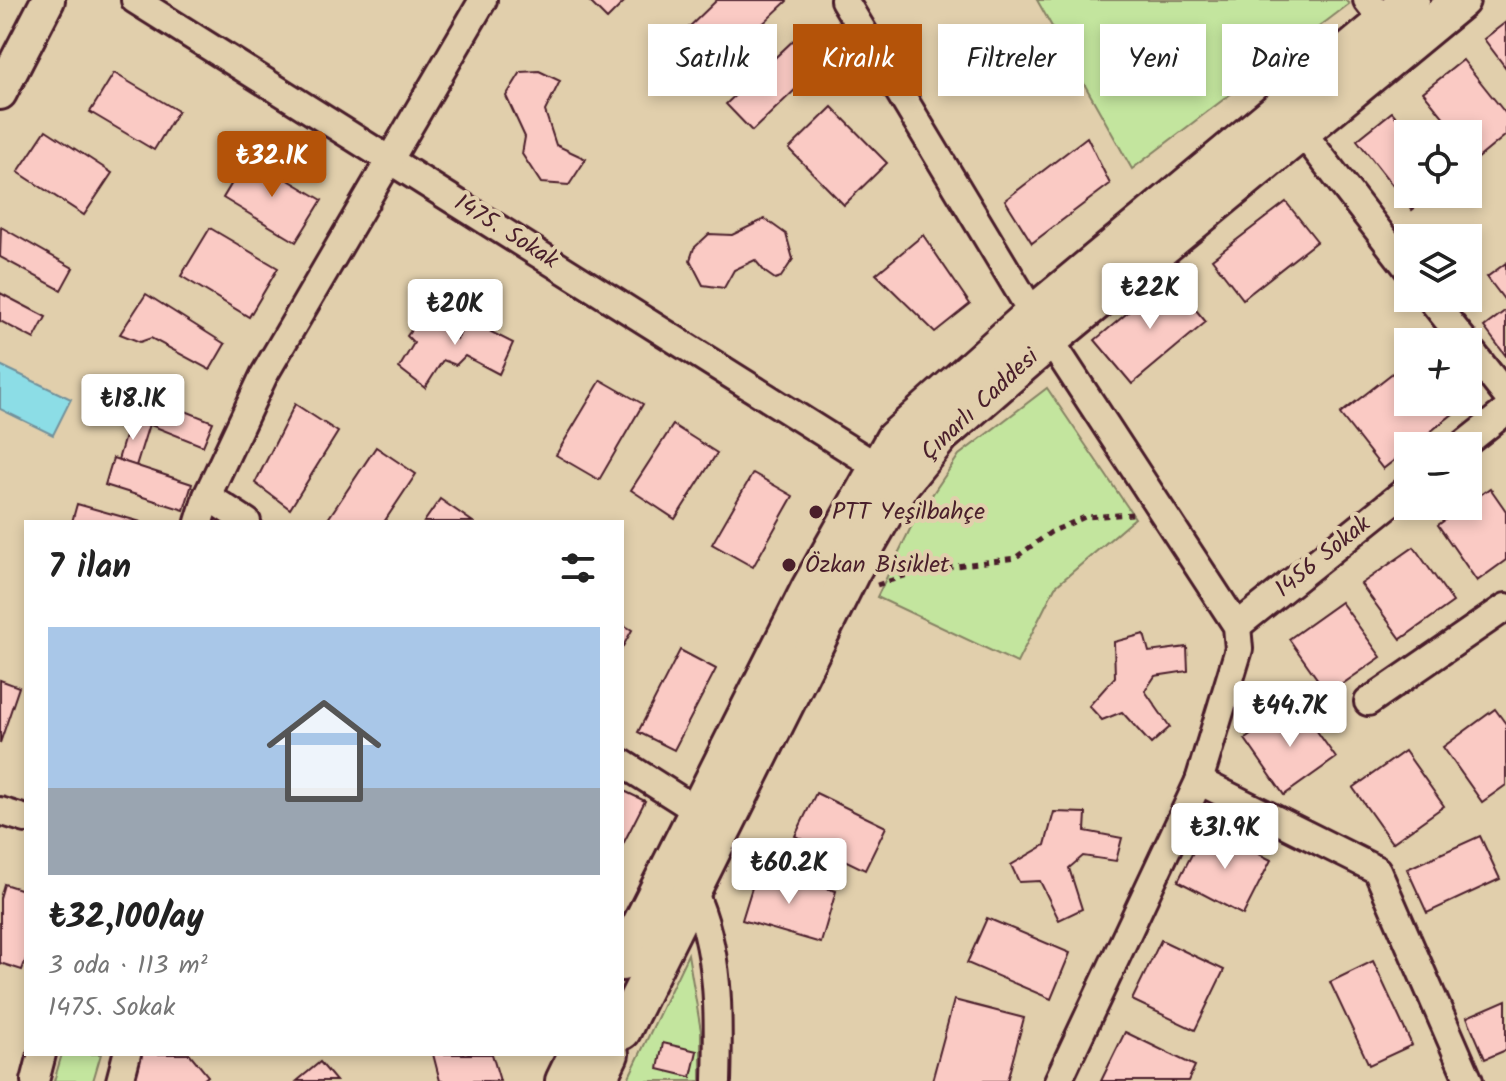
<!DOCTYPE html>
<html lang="tr">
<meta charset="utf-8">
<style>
:root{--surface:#fff;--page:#f2f2f2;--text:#222;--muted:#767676;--line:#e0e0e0;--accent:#b45309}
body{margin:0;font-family:Kalam,sans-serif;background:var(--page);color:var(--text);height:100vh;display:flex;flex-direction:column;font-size:30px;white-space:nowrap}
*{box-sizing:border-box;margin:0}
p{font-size:26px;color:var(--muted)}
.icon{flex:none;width:44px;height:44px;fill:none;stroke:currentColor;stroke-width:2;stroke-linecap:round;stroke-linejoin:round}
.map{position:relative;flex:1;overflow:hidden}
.sheet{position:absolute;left:24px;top:520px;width:600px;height:536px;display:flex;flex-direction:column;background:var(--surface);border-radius:0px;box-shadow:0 4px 12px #0003}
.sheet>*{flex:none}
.banner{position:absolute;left:648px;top:24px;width:738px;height:72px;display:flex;gap:16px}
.controls{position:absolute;left:1394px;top:120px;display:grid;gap:16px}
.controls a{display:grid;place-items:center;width:88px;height:88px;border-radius:0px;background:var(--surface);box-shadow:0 4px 12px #0003;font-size:40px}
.price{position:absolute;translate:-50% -68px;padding:0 18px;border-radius:8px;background:#fff;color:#222;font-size:26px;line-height:52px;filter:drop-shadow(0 2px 4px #0008)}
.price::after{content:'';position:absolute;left:50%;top:48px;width:24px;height:18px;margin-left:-12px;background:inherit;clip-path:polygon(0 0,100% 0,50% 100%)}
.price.active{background:var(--accent);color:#fff}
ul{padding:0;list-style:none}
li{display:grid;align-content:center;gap:16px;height:424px;padding:0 24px}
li+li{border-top:2px solid var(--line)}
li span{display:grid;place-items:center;height:248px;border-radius:0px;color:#555}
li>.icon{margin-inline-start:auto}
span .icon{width:144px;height:144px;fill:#fffc;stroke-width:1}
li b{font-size:34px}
h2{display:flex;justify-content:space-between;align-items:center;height:96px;padding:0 24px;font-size:34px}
.tag{padding:0 28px;border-radius:0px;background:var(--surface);box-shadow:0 4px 12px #0003;font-size:28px;line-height:72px}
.tag.active{background:var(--accent);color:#fff}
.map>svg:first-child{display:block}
.green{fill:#c3e59e;stroke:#868264;stroke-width:2}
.water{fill:#8cdde6;stroke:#72919b;stroke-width:2}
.building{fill:#facac4;stroke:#4a1f2b;stroke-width:2}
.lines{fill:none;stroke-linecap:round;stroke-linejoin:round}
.minor-casing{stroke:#4a1f2b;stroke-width:32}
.tertiary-casing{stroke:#4a1f2b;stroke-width:38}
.secondary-casing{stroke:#4a1f2b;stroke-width:42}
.path{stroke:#4a1f2b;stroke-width:5;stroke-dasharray:6 6;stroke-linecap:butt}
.minor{stroke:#e1cfac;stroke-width:26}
.tertiary{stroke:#e1cfac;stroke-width:32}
.secondary{stroke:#e1cfac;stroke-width:36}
.poi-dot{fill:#4a1f2b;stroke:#e1cfac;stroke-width:3}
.labels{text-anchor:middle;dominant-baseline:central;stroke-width:8;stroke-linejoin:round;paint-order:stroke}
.street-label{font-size:24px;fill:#4a1f2b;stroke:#e1cfac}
.poi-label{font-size:24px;fill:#4a1f2b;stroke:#e1cfac;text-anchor:start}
</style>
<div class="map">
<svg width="1506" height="1081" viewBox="0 0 1506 1081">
<rect width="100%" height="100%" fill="#e1cfac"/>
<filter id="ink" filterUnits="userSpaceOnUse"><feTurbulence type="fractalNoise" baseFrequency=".0125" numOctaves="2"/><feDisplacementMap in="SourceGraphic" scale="16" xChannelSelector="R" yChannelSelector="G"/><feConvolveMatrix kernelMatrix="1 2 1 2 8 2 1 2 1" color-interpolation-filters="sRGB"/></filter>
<g filter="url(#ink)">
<g class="green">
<polygon points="1037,0 1345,0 1349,4 1132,169"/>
<polygon points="1047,388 1135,518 1055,587 1017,663 877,597 913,523 959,455"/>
<polygon points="688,954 701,1031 701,1081 627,1081"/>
<polygon points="62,1054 101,1054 93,1081 54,1081"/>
</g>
<polygon class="water" points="0,365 71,399 53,435 0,409"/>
<g class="building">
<polygon points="588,0 626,0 607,19"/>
<polygon points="717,0 786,0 787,1 719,65 685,31"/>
<polygon points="1506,22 1506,68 1484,39"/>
<polygon points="798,36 823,63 752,131 726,104"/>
<polygon points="1463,60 1506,114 1506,135 1477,159 1468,148 1468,134 1457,134 1423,92"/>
<polygon points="539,71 560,81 545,111 556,145 586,159 569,185 541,183 522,154 525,137 506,96 521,72"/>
<polygon points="114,73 178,111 154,150 90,112"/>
<polygon points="832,107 887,163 844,205 789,149"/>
<polygon points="1392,112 1410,134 1408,194 1432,194 1412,210 1357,140"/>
<polygon points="46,130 112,173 84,215 18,172"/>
<polygon points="1087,137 1110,184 1032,243 1005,200"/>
<polygon points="248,156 322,200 296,242 223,198"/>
<polygon points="1286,202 1317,241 1243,299 1212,259"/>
<polygon points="765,219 786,234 793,259 781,277 775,279 765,272 755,260 734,270 724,288 703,285 690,260 694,248 709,234 732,235"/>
<polygon points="1,227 73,268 61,290 0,257"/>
<polygon points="210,228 278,268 249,317 181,276"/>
<polygon points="923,235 970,304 935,332 876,274"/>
<polygon points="1506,263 1506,302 1487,277"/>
<polygon points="1169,278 1206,322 1132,384 1095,340"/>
<polygon points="0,293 46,317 34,339 0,321"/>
<polygon points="146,294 225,344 210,370 151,338 140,342 120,334"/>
<polygon points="475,306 500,321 491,332 513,343 499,374 465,356 456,365 443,360 425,388 399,368 414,343 407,336 422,316 457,339"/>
<polygon points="1506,310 1506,356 1484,327"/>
<polygon points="1408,361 1408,402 1445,402 1454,413 1383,469 1340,414"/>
<polygon points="601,380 643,404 599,480 556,455"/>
<polygon points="143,394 213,422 203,446 133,418"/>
<polygon points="295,404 338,432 290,509 255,483"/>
<polygon points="130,419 149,424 136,466 118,460"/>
<polygon points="673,425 717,453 675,519 631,490"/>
<polygon points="376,447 416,474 384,522 326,522"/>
<polygon points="113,458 192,484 184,510 105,485"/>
<polygon points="753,473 793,496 753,567 712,544"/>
<polygon points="1490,488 1506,511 1506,560 1477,581 1438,525"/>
<polygon points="440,499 473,522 424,522"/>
<polygon points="77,504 141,522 72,522"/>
<polygon points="1414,547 1453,602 1401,639 1361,584"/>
<polygon points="1341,602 1381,657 1328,694 1289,639"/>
<polygon points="622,624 632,630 622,648"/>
<polygon points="1144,634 1149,652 1187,647 1188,671 1155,676 1145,691 1170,727 1151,744 1122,712 1102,720 1089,706 1115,677 1114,642"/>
<polygon points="680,650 716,669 674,750 638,732"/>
<polygon points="0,680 19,687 0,743"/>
<polygon points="1297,703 1336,758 1284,795 1245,739"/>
<polygon points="1495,709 1506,724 1506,785 1482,802 1443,747"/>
<polygon points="1405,751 1444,806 1392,843 1353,788"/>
<polygon points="622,790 645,801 622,846"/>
<polygon points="816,793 886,827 865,870 795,836"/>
<polygon points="1054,812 1086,813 1085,831 1122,838 1116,861 1083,856 1069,868 1082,909 1059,920 1040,881 1019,882 1011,865 1045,845"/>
<polygon points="1206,827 1271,860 1243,915 1178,881"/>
<polygon points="1480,836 1500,879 1427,913 1407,869"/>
<polygon points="758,868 836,891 821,943 742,920"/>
<polygon points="4,884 26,891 26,959 22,970 0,963 0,898"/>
<polygon points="987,918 1070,953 1051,999 967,963"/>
<polygon points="1161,940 1224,970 1195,1030 1132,1000"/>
<polygon points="1373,961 1412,1045 1369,1065 1330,982"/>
<polygon points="954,1000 1024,1018 1007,1081 932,1081"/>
<polygon points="1506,1000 1506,1050 1485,1059 1467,1017"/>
<polygon points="1125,1032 1195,1066 1188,1081 1101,1081"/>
<polygon points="663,1043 697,1051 691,1077 658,1069"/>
<polygon points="141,1054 190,1054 208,1076 202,1081 138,1081 126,1067"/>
<polygon points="433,1054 492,1054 500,1081 440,1081"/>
<polygon points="320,1062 336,1081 297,1081"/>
</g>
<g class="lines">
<defs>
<g id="minor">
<polyline points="135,0 876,466"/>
<polyline points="844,0 1033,314 1237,626 1239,649 1199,781 1058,1081"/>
<polyline points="1367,0 1384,22"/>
<polyline points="1302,132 1408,269"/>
<polyline points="1430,298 1465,342"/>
<polyline points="1468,347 1506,395"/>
<polyline points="1462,446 1506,411"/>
<polyline points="207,496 247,522"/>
<polyline points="199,522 207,496 264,375 483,0"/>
<polyline points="1237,626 1408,489"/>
<polyline points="1368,702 1506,607"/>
<polyline points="622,763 696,810"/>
<polyline points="1199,781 1377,870 1469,1081"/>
<polyline points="0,811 26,819"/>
<path d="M 693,891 C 720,950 719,1016 717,1081"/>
<polyline points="35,1081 42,1054"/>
<polyline points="120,1081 127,1054"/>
</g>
<polyline id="tertiary" points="0,93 48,0"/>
<g id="secondary">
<polyline points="622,962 810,588 894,439 1033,314 1411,0"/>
<polyline points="622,1031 850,574 901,484 941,435 1051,339 1461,0"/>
<polyline points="564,1081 577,1054"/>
<polyline points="597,1081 610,1054"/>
</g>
</defs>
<use href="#minor" class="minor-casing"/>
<use href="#tertiary" class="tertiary-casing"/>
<use href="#secondary" class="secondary-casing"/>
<polyline class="path" points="877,585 919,571 1015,558 1051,532 1085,517 1133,514"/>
<use href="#minor" class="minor"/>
<use href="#tertiary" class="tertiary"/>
<use href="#secondary" class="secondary"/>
</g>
</g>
<g class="poi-dot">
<circle cx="816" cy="512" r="8"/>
<circle cx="789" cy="565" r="8"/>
</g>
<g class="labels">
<g class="street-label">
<text transform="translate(506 232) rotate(32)">1475. Sokak</text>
<text transform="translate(980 405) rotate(-43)">Çınarlı Caddesi</text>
<text transform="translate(1323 557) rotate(-39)">1456 Sokak</text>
</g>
<g class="poi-label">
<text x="832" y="512">PTT Yeşilbahçe</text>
<text x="805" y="565">Özkan Bisiklet</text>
</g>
</g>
</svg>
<div class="controls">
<a><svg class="icon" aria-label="locate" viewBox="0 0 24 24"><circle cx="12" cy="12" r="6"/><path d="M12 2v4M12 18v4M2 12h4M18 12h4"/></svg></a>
<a><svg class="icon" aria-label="layers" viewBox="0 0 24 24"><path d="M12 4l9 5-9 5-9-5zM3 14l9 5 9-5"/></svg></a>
<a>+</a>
<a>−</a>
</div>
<b class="price active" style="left:272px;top:199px">₺32.1K</b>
<b class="price" style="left:1150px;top:331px">₺22K</b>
<b class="price" style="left:455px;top:347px">₺20K</b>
<b class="price" style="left:133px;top:442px">₺18.1K</b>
<b class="price" style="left:1290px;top:749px">₺44.7K</b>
<b class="price" style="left:1225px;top:871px">₺31.9K</b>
<b class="price" style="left:789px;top:906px">₺60.2K</b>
<div class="banner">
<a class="tag">Satılık</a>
<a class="tag active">Kiralık</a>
<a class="tag">Filtreler</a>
<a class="tag">Yeni</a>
<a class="tag">Daire</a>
</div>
<section class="sheet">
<h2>7 ilan<svg class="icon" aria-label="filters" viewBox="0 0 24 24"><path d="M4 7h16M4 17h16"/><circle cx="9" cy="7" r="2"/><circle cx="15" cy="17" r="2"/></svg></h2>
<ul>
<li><span style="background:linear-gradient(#a9c7e8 65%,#9aa5b1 0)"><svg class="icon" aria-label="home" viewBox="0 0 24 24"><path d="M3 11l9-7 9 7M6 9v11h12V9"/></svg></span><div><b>₺32,100/ay</b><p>3 oda · 113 m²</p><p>1475. Sokak</p></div></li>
</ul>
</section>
</div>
